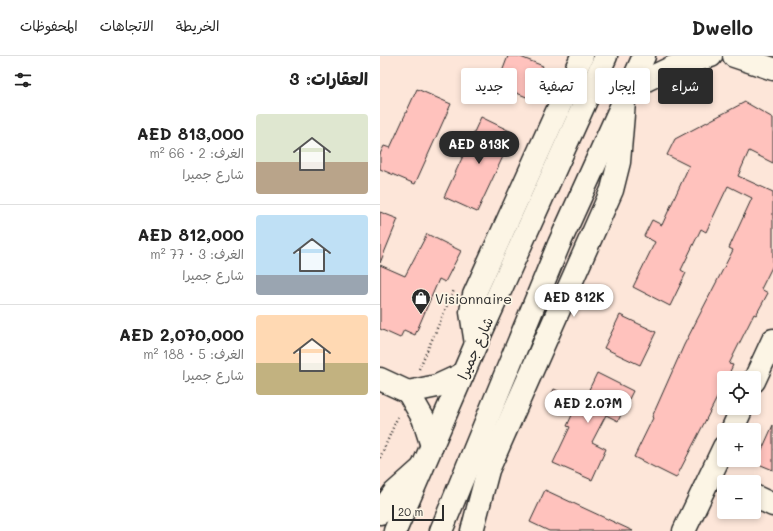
<!DOCTYPE html>
<html lang="ar">
<meta charset="utf-8">
<style>
:root{--surface:#fff;--page:#f2f2f2;--text:#222;--muted:#767676;--line:#e0e0e0;--accent:#2b2b2b}
body{margin:0;font-family:Mali,"Playpen Sans Arabic",sans-serif;background:var(--page);color:var(--text);direction:rtl;height:100vh;display:flex;flex-direction:column;font-size:15px;white-space:nowrap}
*{box-sizing:border-box;margin:0}
p{font-size:13px;color:var(--muted)}
.icon{flex:none;width:22px;height:22px;fill:none;stroke:currentColor;stroke-width:2;stroke-linecap:round;stroke-linejoin:round}
.map{position:relative;flex:1;overflow:hidden;direction:ltr}
.sheet{display:flex;flex-direction:column;background:var(--surface);width:380px}
.sheet>*{flex:none}
.hud{position:absolute;left:12px;top:12px;width:321px;height:36px;direction:rtl;display:flex;gap:8px}
.buttons{position:absolute;left:337px;top:315px;display:grid;gap:8px}
.buttons a{display:grid;place-items:center;width:44px;height:44px;border-radius:4px;background:var(--surface);box-shadow:0 2px 6px #0003;font-size:20px}
.scale{position:absolute;left:12px;bottom:10px;width:52px;box-sizing:border-box;padding-left:4px;border:2px solid #2b2b2b;border-top:0;font-size:11px;line-height:14px;white-space:nowrap;color:#2b2b2b;-webkit-text-stroke:3px #fcf5e5;paint-order:stroke}
.price{position:absolute;translate:-50% -34px;padding:0 9px;border-radius:14px;background:#fff;color:#222;font-size:13px;line-height:26px;filter:drop-shadow(0 1px 2px #0008)}
.price::after{content:'';position:absolute;left:50%;top:24px;width:12px;height:9px;margin-left:-6px;background:inherit;clip-path:polygon(0 0,100% 0,50% 100%)}
.price.active{background:var(--accent);color:#fff}
ul{padding:0;list-style:none}
li{display:flex;align-items:center;gap:12px;height:100px;padding:0 12px}
li+li{border-top:1px solid var(--line)}
li span{display:grid;place-items:center;flex:none;width:112px;height:80px;border-radius:4px;color:#555}
li>.icon{margin-inline-start:auto}
span .icon{width:48px;height:48px;fill:#fffc;stroke-width:1}
li b{font-size:17px}
h2{display:flex;justify-content:space-between;align-items:center;height:48px;padding:0 12px;font-size:17px}
.pill{padding:0 14px;border-radius:4px;background:var(--surface);box-shadow:0 2px 6px #0003;font-size:14px;line-height:36px}
.pill.active{background:var(--accent);color:#fff}
header{display:flex;align-items:center;gap:24px;box-sizing:border-box;height:56px;padding:0 20px;background:var(--surface);border-bottom:1px solid var(--line)}
header strong{font-size:19px}
nav{display:flex;gap:22px;margin-inline-start:auto;font-size:14px}
main{display:flex;flex:1;min-height:0}
.map>svg:first-child{display:block}
.building{fill:#ffc2bd;stroke:#2b2b2b}
.lines{fill:none;stroke-linecap:round;stroke-linejoin:round}
.minor-casing{stroke:#2b2b2b;stroke-width:25}
.major-casing{stroke:#2b2b2b;stroke-width:25}
.path{stroke:#2b2b2b;stroke-width:2.5;stroke-dasharray:1 3;stroke-linecap:butt}
.minor{stroke:#fcf5e5;stroke-width:22}
.major{stroke:#fcf5e5;stroke-width:22}
.labels{text-anchor:middle;dominant-baseline:central;stroke-width:3.5;stroke-linejoin:round;paint-order:stroke}
.poi-label{font-size:14px;fill:#2b2b2b;stroke:#fcf5e5;text-anchor:start}
.street-label{font-size:14px;fill:#2b2b2b;stroke:#fcf5e5}
</style>
<header>
<strong>Dwello</strong>
<nav><a>الخريطة</a><a>الاتجاهات</a><a>المحفوظات</a></nav>
</header>
<main>
<div class="map">
<svg width="393" height="475" viewBox="0 0 393 475">
<rect width="100%" height="100%" fill="#fde6d9"/>
<filter id="ink" filterUnits="userSpaceOnUse"><feTurbulence type="fractalNoise" baseFrequency=".025" numOctaves="2"/><feDisplacementMap in="SourceGraphic" scale="8" xChannelSelector="R" yChannelSelector="G"/><feConvolveMatrix kernelMatrix="1 2 1 2 8 2 1 2 1" color-interpolation-filters="sRGB"/></filter>
<g filter="url(#ink)">
<g class="building">
<polygon points="128,0 138,0 163,10 149,42 117,29"/>
<polygon points="37,33 71,48 35,128 0,113 0,98 4,90 10,92"/>
<polygon points="365,46 393,62 393,107 369,95 358,120 393,136 393,209 381,233 388,237 376,259 374,258 349,308 353,309 347,322 344,322 344,329 339,341 338,340 296,422 254,401 273,362 272,361 304,289 353,194 349,192 372,142 348,130 326,176 321,173 301,214 306,217 290,250 253,231 275,186 264,180 272,164 282,169 309,110 287,99 295,83"/>
<polygon points="101,61 134,77 97,156 64,141"/>
<polygon points="0,156 18,163 0,207"/>
<polygon points="47,178 81,195 65,226 59,223 35,279 24,274 20,282 0,273 0,209 25,220"/>
<polygon points="240,259 276,276 260,309 224,292"/>
<polygon points="217,317 253,335 238,365 226,359 212,386 226,393 212,424 173,407 190,371 187,370 192,359 167,348 174,333 203,346"/>
<polygon points="393,369 393,414 376,407"/>
<polygon points="165,434 253,475 169,475 150,466"/>
</g>
<g class="lines">
<defs>
<g id="minor">
<polyline points="96,288 91,256 94,239 202,0"/>
<polyline points="0,323 28,336"/>
<polyline points="374,325 393,284"/>
<polyline points="28,336 43,362 52,390"/>
<polyline points="28,336 57,330 83,318"/>
<polyline points="352,374 362,352"/>
<polyline points="374,440 393,449"/>
<polyline points="0,457 14,437 42,412"/>
<polyline points="92,475 108,414 232,134 239,106 244,46"/>
<polyline points="304,475 344,391"/>
</g>
<g id="major">
<polyline points="354,0 393,13"/>
<polyline points="246,38 266,24 293,11 331,0"/>
<polyline points="15,475 96,288 226,0"/>
<polyline points="61,475 179,188 264,0"/>
</g>
</defs>
<use href="#minor" class="minor-casing"/>
<use href="#major" class="major-casing"/>
<g class="path">
<polyline points="39,313 74,234"/>
<polyline points="0,402 19,358"/>
</g>
<use href="#minor" class="minor"/>
<use href="#major" class="major"/>
</g>
</g>
<defs>
<symbol id="shop-pin" viewBox="-11 -11 22 30"><path d="M0 17L-7.5 6A9.5 9.5 0 1 1 7.5 6Z" fill="#2b2b2b" stroke="#fcf5e5"/><path d="M-5-2.5h2.3a2.7 3.5 0 0 1 5.4 0H5L5.5 6h-11ZM-1.5-2.5h3a1.5 2.3 0 0 0-3 0Z" fill="#fff"/></symbol>
</defs>
<g fill-rule="evenodd">
<use href="#shop-pin" x="30" y="231" width="22" height="30"/>
</g>
<g class="labels">
<g class="poi-label">
<text x="55" y="242">Visionnaire</text>
</g>
<g class="street-label">
<text transform="translate(95 292) rotate(-66)">شارع جميرا</text>
</g>
</g>
</svg>
<div class="buttons">
<a><svg class="icon" aria-label="locate" viewBox="0 0 24 24"><circle cx="12" cy="12" r="6"/><path d="M12 2v4M12 18v4M2 12h4M18 12h4"/></svg></a>
<a>+</a>
<a>−</a>
</div>
<div class="scale">20 m</div>
<b class="price active" style="left:99px;top:109px">AED 813K</b>
<b class="price" style="left:194px;top:262px">AED 812K</b>
<b class="price" style="left:208px;top:368px">AED 2.07M</b>
<div class="hud">
<a class="pill active">شراء</a>
<a class="pill">إيجار</a>
<a class="pill">تصفية</a>
<a class="pill">جديد</a>
</div>
</div>
<section class="sheet">
<h2>العقارات: 3<svg class="icon" aria-label="filters" viewBox="0 0 24 24"><path d="M4 7h16M4 17h16"/><circle cx="9" cy="7" r="2"/><circle cx="15" cy="17" r="2"/></svg></h2>
<ul>
<li><span style="background:linear-gradient(#dfe7d0 60%,#b9a48a 0)"><svg class="icon" aria-label="home" viewBox="0 0 24 24"><path d="M3 11l9-7 9 7M6 9v11h12V9"/></svg></span><div><b>AED 813,000</b><p>الغرف: 2 · 66 m²</p><p>شارع جميرا</p></div></li>
<li><span style="background:linear-gradient(#bfe0f5 75%,#9aa5b1 0)"><svg class="icon" aria-label="home" viewBox="0 0 24 24"><path d="M3 11l9-7 9 7M6 9v11h12V9"/></svg></span><div><b>AED 812,000</b><p>الغرف: 3 · 77 m²</p><p>شارع جميرا</p></div></li>
<li><span style="background:linear-gradient(#ffd9b3 60%,#c2b280 0)"><svg class="icon" aria-label="home" viewBox="0 0 24 24"><path d="M3 11l9-7 9 7M6 9v11h12V9"/></svg></span><div><b>AED 2,070,000</b><p>الغرف: 5 · 188 m²</p><p>شارع جميرا</p></div></li>
</ul>
</section>
</main>
